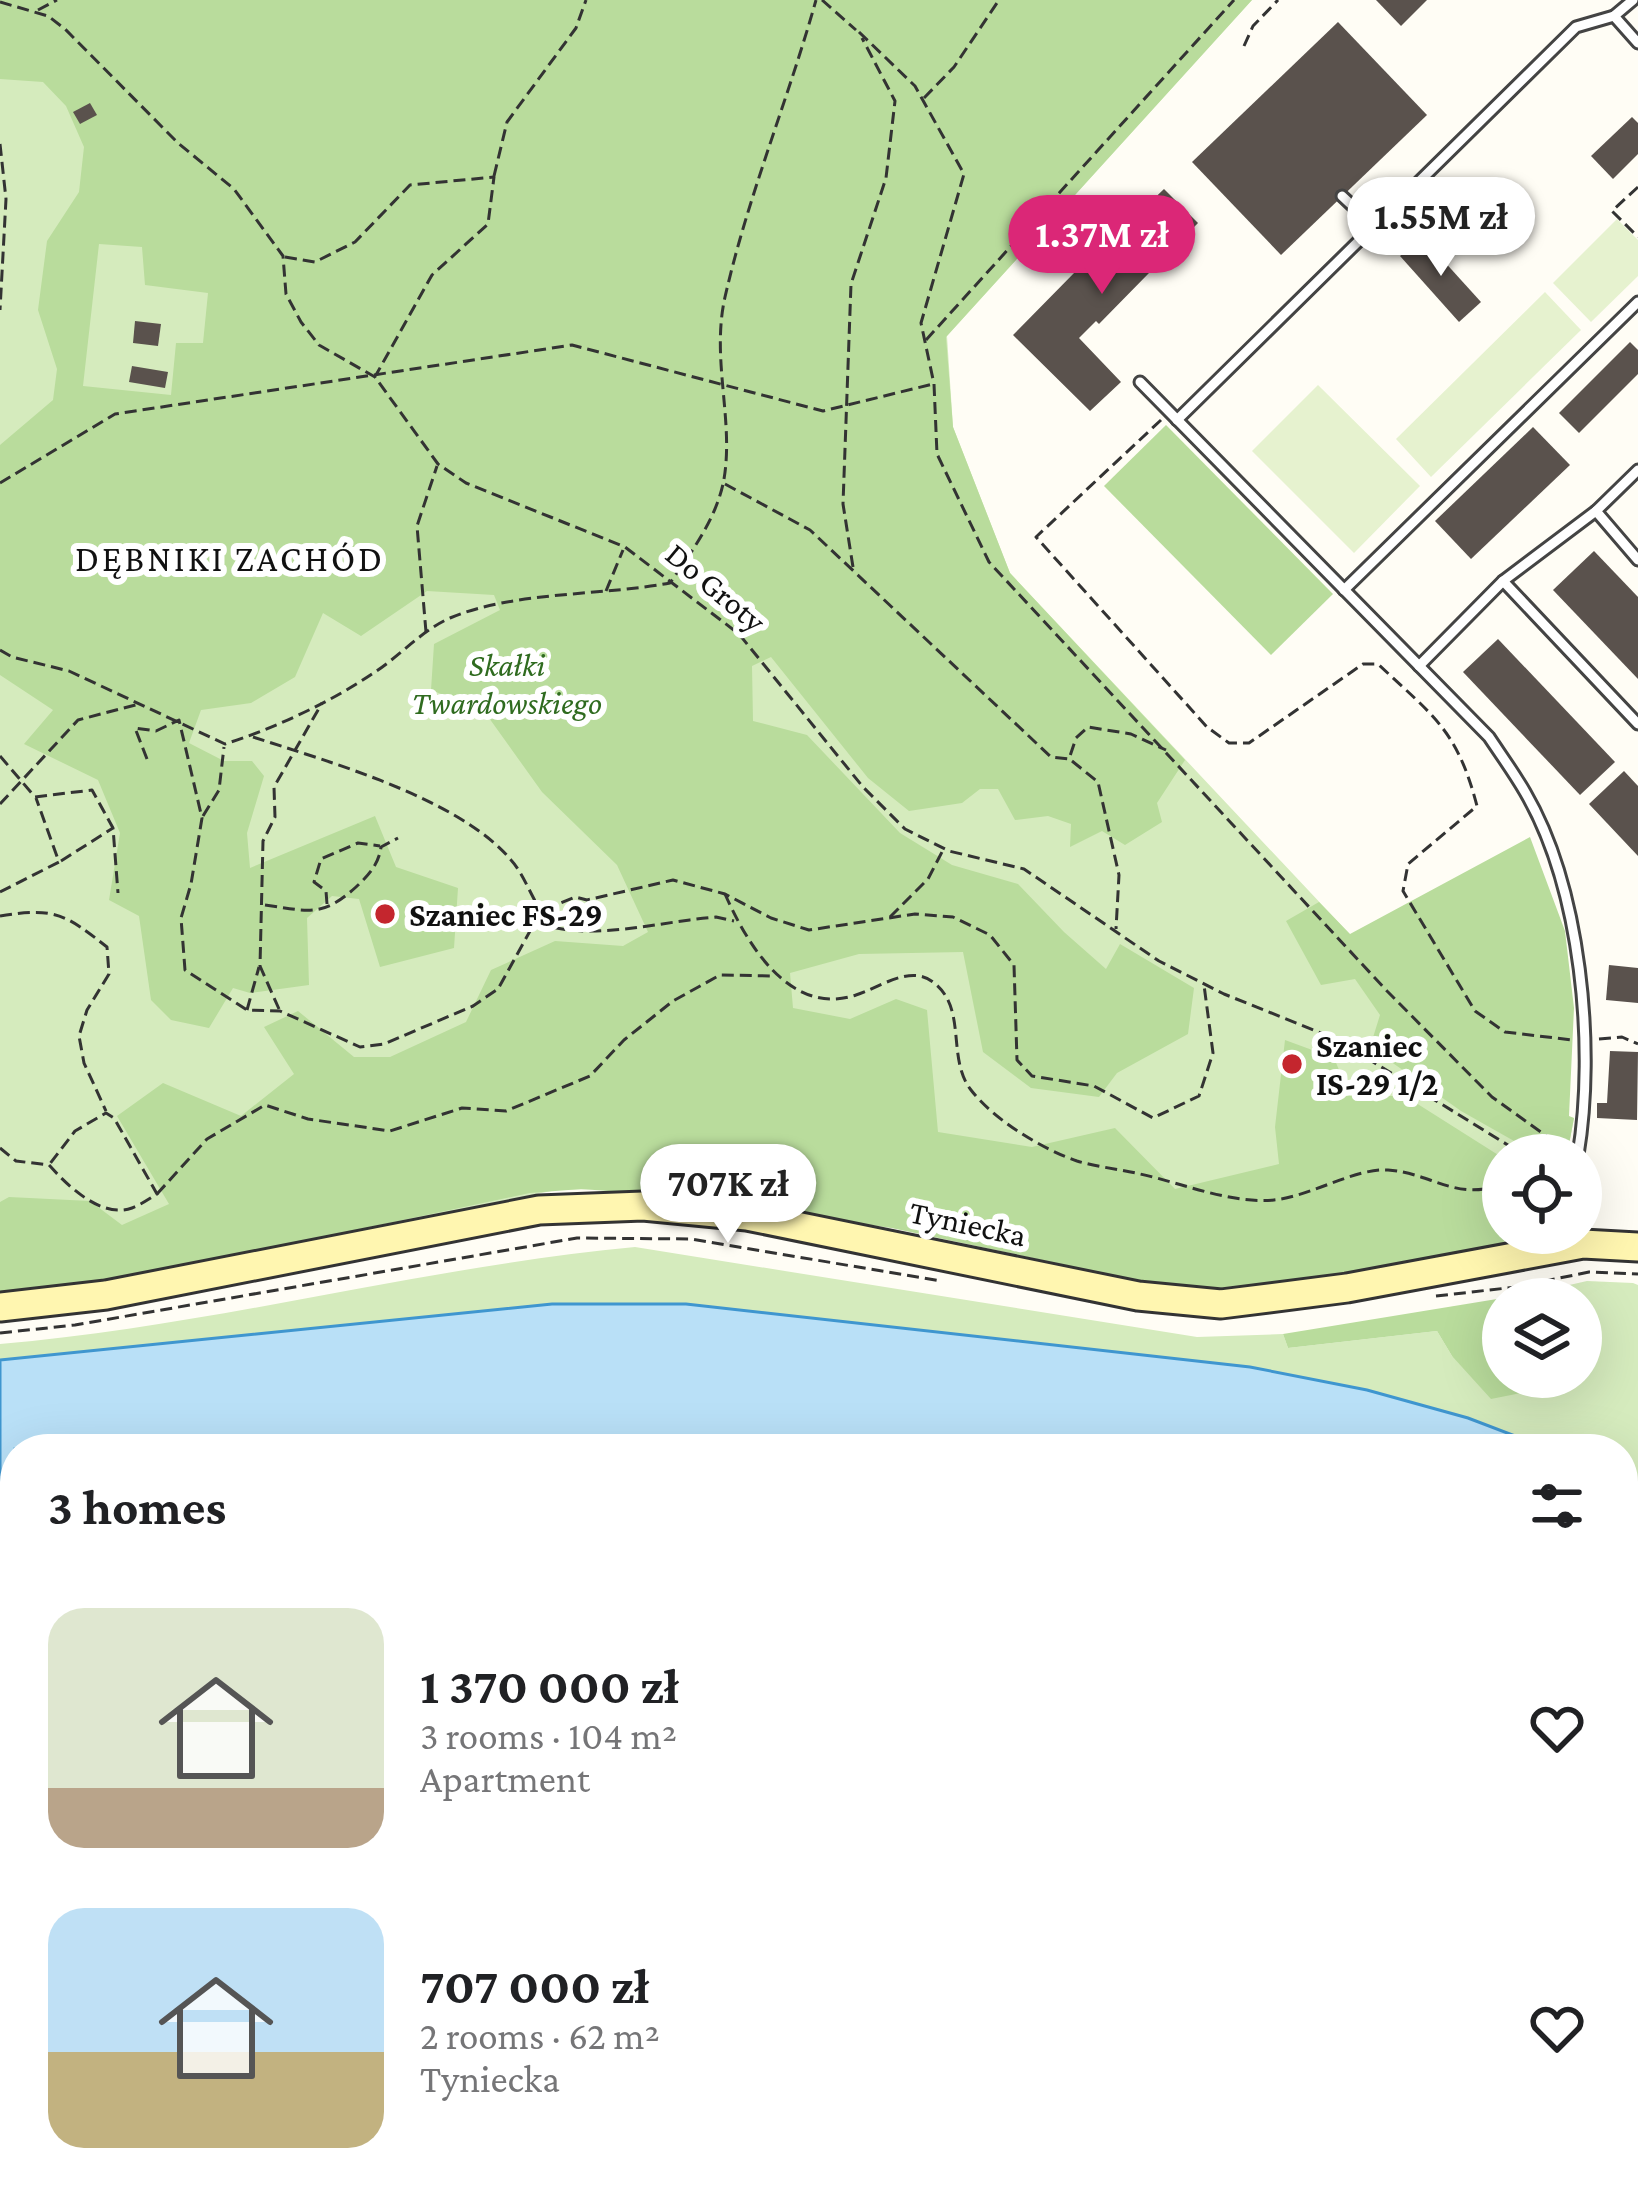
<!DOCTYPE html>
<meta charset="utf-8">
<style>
:root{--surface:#fff;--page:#f2f2f2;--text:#202124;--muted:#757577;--accent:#db2777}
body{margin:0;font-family:"Crimson Pro",serif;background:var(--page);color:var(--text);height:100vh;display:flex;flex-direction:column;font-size:45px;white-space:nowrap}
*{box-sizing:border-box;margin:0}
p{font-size:39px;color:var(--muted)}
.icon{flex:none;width:66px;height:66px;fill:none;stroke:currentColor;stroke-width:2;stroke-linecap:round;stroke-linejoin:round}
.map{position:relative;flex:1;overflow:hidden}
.side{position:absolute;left:0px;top:1434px;width:1638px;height:768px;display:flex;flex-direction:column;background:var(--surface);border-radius:48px 48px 0 0;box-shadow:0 12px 48px #0002}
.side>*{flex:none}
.controls{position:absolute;left:1482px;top:1134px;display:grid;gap:24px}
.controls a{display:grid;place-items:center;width:120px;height:120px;border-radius:50%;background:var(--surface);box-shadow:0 12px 48px #0002;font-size:60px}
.price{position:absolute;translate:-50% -102px;padding:0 27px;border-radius:42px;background:#fff;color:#222;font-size:39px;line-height:78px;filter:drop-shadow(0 3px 6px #0008)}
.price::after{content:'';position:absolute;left:50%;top:72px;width:36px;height:27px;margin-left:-18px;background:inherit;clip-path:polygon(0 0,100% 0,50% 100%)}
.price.on{background:var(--accent);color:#fff}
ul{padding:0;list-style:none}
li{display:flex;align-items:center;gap:36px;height:300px;padding:0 48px}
li span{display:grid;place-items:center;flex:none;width:336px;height:240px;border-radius:36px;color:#555}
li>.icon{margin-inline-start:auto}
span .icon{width:144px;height:144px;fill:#fffc;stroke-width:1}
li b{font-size:51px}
h2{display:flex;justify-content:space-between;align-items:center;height:144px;padding:0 48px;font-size:51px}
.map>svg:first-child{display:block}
.green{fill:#d5ebbd}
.forest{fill:#b9dc9c;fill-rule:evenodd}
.pitch{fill:#e6f2cf}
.water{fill:#b9e0f7;stroke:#3f96cf;stroke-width:3}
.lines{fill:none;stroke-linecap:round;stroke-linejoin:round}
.stream{stroke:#3f96cf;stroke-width:6}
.ferry{stroke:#1768a6;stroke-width:3;stroke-dasharray:15 12;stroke-linecap:butt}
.building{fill:#5a524d}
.lane-casing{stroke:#444;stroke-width:15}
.secondary-casing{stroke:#333;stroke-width:33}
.path{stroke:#333;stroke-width:3;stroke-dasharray:12 6;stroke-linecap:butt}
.lane{stroke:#fff;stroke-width:9}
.secondary{stroke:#fff6b0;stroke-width:27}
.poi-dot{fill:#c4262e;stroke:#fff;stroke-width:4.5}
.labels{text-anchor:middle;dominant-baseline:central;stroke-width:12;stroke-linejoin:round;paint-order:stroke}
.street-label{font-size:33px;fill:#111;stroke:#fff}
.park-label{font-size:33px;font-style:italic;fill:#2f6b1f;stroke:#fff}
.poi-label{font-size:33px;font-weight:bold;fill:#111;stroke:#fff;text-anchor:start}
.neighbourhood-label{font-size:36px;letter-spacing:3px;fill:#111;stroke:#fff}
</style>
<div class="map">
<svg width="1638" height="2202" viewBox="0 0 1638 2202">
<rect width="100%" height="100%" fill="#fffdf5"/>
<g class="green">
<polygon points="0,0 1252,0 947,336 953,427 1010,573 1514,1109 1574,1118 1567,1155 1503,1155 1503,1233 1537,1233 1500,1247 1287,1284 1227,1289 1136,1280 892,1228 676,1196 598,1189 556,1190 73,1290 0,1298"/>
<path d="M 635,1247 L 1197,1337 L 1283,1334 L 1288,1348 L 1437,1331 L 1452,1356 L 1520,1393 L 1515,1377 L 1581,1377 L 1581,1299 L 1531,1299 L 1534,1293 L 1587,1281 L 1633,1283 L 1638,1285 L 1638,1489 L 1623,1481 L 1623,1449 L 1549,1449 L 1468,1418 L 1367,1390 L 1250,1367 L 686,1304 L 552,1304 L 0,1360 L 0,1344 C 214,1326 422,1267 635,1247 Z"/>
<polygon points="15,1602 15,2187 1623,2187 1623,1805 1638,1821 1638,2202 17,2202 16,2196 0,2194 0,1603"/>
</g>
<g class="forest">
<path d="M 0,0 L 1252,0 L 946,337 L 953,427 L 1010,573 L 1185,760 L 1157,803 L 1162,822 L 1125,845 L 1102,831 L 1070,847 L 1071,824 L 1048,816 L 1015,820 L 998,789 L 980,789 L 962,803 L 909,811 L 868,778 L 771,657 L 752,666 L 753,721 L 807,735 L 900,833 L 952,865 L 1018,884 L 1064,932 L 1106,969 L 1120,944 L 1194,988 L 1188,1034 L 1117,1073 L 1099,1097 L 1031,1088 L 983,1052 L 963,952 L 859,954 L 790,973 L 793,1008 L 850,1019 L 896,999 L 927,1010 L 938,1132 L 1032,1147 L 1115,1128 L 1175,1189 L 1279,1164 L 1275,1127 L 1285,1040 L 1334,1058 L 1350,1096 L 1405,1096 L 1503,1158 L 1503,1233 L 1509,1233 L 1500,1247 L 1287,1284 L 1227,1289 L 1136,1280 L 892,1228 L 676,1196 L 581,1189 L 530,1193 L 73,1290 L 0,1298 L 0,1202 L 9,1197 L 90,1201 L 122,1225 L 169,1204 L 117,1116 L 163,1083 L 241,1116 L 294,1074 L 264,1027 L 298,1011 L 354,1057 L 390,1057 L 466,1022 L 491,970 L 555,941 L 623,946 L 648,932 L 617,865 L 542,792 L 484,711 L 431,690 L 434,644 L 500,610 L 494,595 L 427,591 L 361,636 L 323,613 L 295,677 L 251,703 L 201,710 L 189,743 L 224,761 L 252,761 L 264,776 L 247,833 L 250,868 L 375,816 L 396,867 L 458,888 L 454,948 L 380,967 L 359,899 L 332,896 L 307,918 L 309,985 L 250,993 L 233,988 L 209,1028 L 171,1020 L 151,1000 L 139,916 L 109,900 L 120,833 L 98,780 L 24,744 L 53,710 L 0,675 L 0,445 L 53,400 L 57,369 L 38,310 L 47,241 L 79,192 L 84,147 L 66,106 L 43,82 L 0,79 ZM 99,244 L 142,247 L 145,285 L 208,293 L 203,343 L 176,343 L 171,395 L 83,386 Z"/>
<polygon points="1166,425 1333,594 1271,655 1104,486"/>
<polygon points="1530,837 1565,931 1574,1008 1569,1116 1574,1118 1567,1155 1539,1155 1461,1111 1370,1047 1380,1015 1355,979 1321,985 1286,921 1319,902 1350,934"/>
<polygon points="1534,1293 1531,1299 1503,1299 1503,1377 1515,1377 1521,1393 1491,1399 1452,1356 1437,1331 1288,1348 1283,1334"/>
<polygon points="0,1670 15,1672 15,2004 0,2004"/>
<polygon points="1623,1848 1638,1862 1638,2202 1476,2202 1448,2187 1623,2187"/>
<polygon points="1168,2187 1280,2187 1299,2202 1192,2202"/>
</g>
<g class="pitch">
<polygon points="1617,219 1638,240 1638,276 1591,322 1553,283"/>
<polygon points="1545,292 1581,330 1431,477 1396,439"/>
<polygon points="1318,385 1420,486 1354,553 1252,451"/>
</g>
<g class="water">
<polygon points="552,1304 686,1304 1250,1367 1367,1390 1468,1418 1549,1449 15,1449 15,1602 0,1603 0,1360"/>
<polygon points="1623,1481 1638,1489 1638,1862 1623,1848"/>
<polygon points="1280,2187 1448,2187 1476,2202 1299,2202"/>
</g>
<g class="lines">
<polyline class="stream" points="0,1899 15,1994"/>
<g class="ferry">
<polyline points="323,1449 399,1437 694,1438 787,1449"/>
<polyline points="0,1501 15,1499"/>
<polyline points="1623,1674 1638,1684"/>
</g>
</g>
<g class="building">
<polygon points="1376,0 1427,0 1401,26"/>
<polygon points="1338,22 1427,115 1281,255 1192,162"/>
<polygon points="90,103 97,115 80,124 73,112"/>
<polygon points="1632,117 1638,123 1638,154 1613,179 1591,156"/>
<polygon points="1164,189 1198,223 1099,324 1096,321 1079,338 1121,382 1090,411 1013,335 1136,210 1139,213"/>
<polygon points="1422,237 1481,302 1459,322 1400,256"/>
<polygon points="135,321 161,324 158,346 133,343"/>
<polygon points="1630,342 1638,350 1638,374 1579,433 1559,413"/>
<polygon points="132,366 168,372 165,388 129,382"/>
<polygon points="1533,427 1570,465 1471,559 1435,521"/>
<polygon points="1594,551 1638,597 1638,679 1553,590"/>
<polygon points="1498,639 1615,762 1580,795 1463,672"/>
<polygon points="1624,771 1638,786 1638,856 1589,804"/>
<polygon points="1609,965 1638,968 1638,1003 1606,1000"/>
<polygon points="1610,1051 1638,1052 1637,1120 1597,1118 1597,1103 1607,1103"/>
</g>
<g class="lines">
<defs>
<g id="lane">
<polyline points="1633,0 1614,16 1638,43"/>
<polyline points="1342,196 1374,226"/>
<path d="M 1140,382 L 1489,737 C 1501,755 1514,773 1525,792 C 1581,888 1596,1047 1578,1155"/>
<polyline points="1177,420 1576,27 1614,16"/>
<polyline points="1596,511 1638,560"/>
<polyline points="1503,581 1638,724"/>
<polyline points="1344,590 1638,302"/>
<polyline points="1419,666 1503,581 1596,511 1638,470"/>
</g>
<polyline id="secondary" points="0,1307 106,1295 539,1210 643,1206 747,1216 1138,1296 1221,1304 1347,1288 1583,1244 1638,1247"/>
</defs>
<use href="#lane" class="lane-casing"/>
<use href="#secondary" class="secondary-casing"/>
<g class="path">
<polyline points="822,0 856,30"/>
<polyline points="0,2 48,16 65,29 178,143 234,189 283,256 286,294 301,322 319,345 375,377 438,464 466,483 625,547 739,634 863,787 905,829 949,851 1024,869 1159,961 1224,994 1336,1039 1524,1155"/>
<polyline points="38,10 57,0"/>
<polyline points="859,32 915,86 964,174 921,323 934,384 937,454 989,562 1387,991 1492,1097 1563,1148"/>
<polyline points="1244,46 1253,26 1278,0"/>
<polyline points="924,98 954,67 999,0"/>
<polyline points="0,144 6,199 0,310"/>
<polyline points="494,176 507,122 576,28 586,0"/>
<polyline points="1638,187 1612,211 1638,237"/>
<polyline points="285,257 315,262 355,242 410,185 494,177 488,224 432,275 376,375"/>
<polyline points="926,340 1234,0"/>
<path d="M 1161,420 L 1036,537 L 1207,727 L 1229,743 L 1249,743 L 1363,664 L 1378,664 C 1433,716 1457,729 1477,806 L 1408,864 L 1403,891 L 1475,1011 L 1505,1032 L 1572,1040"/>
<polyline points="0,483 115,414 572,345 823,411 933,384"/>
<polyline points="725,484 810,530 1051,757 1069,759 1076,738 1088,727 1131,734 1166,750"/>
<polyline points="853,567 843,504 851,284 886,178 895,101 862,38"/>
<polyline points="606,591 623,550"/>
<polyline points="426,632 417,526 437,466"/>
<path d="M 0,650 L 12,657 L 69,671 L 225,744 C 275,728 331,702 375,672 C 401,655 421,631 450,618 C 514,591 601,596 670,583 C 692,551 717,518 724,479 C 734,420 711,359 725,297 C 748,196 788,100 816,0"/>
<path d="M 253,737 C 329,762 459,798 511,860 C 522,872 530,893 539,908"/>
<polyline points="0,756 35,797 92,790 113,828 118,893"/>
<polyline points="147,759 135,728 156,731 179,720 202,818 191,884 181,918 185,970 247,1010 280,1011 360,1047 384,1044 473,1006 498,989 541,911 575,897 587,900 673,880 725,894 771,918 809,930 915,914 953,917 990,935 1014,965 1017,1060 1032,1076 1094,1086 1153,1118 1199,1096 1213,1053 1204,985"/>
<polyline points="1072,761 1098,782 1119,875 1116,929"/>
<polyline points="0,804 78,720 139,704"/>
<polyline points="203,816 219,790 224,747"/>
<polyline points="61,861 113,828"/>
<polyline points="0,892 59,862 36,798"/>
<path d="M 725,894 C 747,944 790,1017 856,995 C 879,988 910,964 933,982 C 968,1008 946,1058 971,1090 C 994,1120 1042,1149 1077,1161 C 1097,1167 1119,1169 1140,1174 C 1182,1183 1230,1204 1274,1200 C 1312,1196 1354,1168 1388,1170 C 1432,1173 1456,1202 1503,1184"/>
<polyline points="327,904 326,891 314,882 321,859 358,843 380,846"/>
<path d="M 265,905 C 308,911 322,918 356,887 C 368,876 379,864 381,847 L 398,838"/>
<path d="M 0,916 C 55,907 65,914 107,947 L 109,974 L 87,1010 L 79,1036 L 84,1063 L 106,1111"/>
<polyline points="890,917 928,879 943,850"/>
<path d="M 536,923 C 595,942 655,922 716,917 L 734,921"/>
<polyline points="279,1009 260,966 263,841 275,817 274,787 322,703"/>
<polyline points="247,1010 259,967"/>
<polyline points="1599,1039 1622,1037 1638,1044"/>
<path d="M 0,1148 L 16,1161 L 49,1165 C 67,1185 101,1219 132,1208 C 140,1205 149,1199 157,1194 L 114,1118 L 106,1113 L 75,1131 L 49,1165"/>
<polyline points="157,1194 207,1139 265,1105 308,1119 390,1131 462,1108 506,1111 590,1076 624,1040 673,1001 720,975 774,976"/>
<polyline points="1436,1296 1516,1287 1589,1272 1638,1274"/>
<polyline points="0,1333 75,1325 577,1238 691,1239 941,1281"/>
<polyline points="0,2142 15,2145"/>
<polyline points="359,2187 481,2202"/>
<polyline points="0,2190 66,2195"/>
</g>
<use href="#lane" class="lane"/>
<use href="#secondary" class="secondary"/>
</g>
<g class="poi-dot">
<circle cx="385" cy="914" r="12"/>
<circle cx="1292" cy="1064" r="12"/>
</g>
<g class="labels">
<g class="street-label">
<text transform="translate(716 587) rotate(40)">Do Groty</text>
<text transform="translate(968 1223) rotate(12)">Tyniecka</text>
</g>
<g class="park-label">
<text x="507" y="664">Skałki<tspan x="507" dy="38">Twardowskiego</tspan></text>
</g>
<g class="poi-label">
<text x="409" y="914">Szaniec FS-29</text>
<text x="1316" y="1045">Szaniec<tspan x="1316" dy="38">IS-29 1/2</tspan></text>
</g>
<g class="neighbourhood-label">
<text x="230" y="559">DĘBNIKI ZACHÓD</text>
</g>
</g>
</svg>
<div class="controls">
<a><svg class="icon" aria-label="locate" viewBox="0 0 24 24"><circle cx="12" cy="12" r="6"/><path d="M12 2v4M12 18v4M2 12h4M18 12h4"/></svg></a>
<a><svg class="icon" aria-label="layers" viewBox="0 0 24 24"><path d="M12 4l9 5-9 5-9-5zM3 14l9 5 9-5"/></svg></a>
</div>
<b class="price" style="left:1441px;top:279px">1.55M zł</b>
<b class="price on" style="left:1102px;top:297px">1.37M zł</b>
<b class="price" style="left:728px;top:1246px">707K zł</b>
<section class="side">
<h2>3 homes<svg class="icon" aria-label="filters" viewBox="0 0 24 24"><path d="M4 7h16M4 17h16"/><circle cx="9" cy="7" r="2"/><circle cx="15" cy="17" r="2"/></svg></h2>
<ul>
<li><span style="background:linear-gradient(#dfe7d0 75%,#b9a48a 0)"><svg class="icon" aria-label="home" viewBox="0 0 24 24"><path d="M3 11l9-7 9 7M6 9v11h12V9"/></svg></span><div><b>1 370 000 zł</b><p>3 rooms · 104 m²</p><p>Apartment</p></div><svg class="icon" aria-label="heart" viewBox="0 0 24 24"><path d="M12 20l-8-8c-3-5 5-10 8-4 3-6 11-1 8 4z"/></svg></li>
<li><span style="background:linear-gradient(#bfe0f5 60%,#c2b280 0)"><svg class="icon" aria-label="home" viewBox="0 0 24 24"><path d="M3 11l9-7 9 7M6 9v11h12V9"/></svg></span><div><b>707 000 zł</b><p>2 rooms · 62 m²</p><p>Tyniecka</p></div><svg class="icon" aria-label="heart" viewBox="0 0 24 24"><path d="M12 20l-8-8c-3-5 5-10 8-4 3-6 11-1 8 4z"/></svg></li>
</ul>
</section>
</div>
